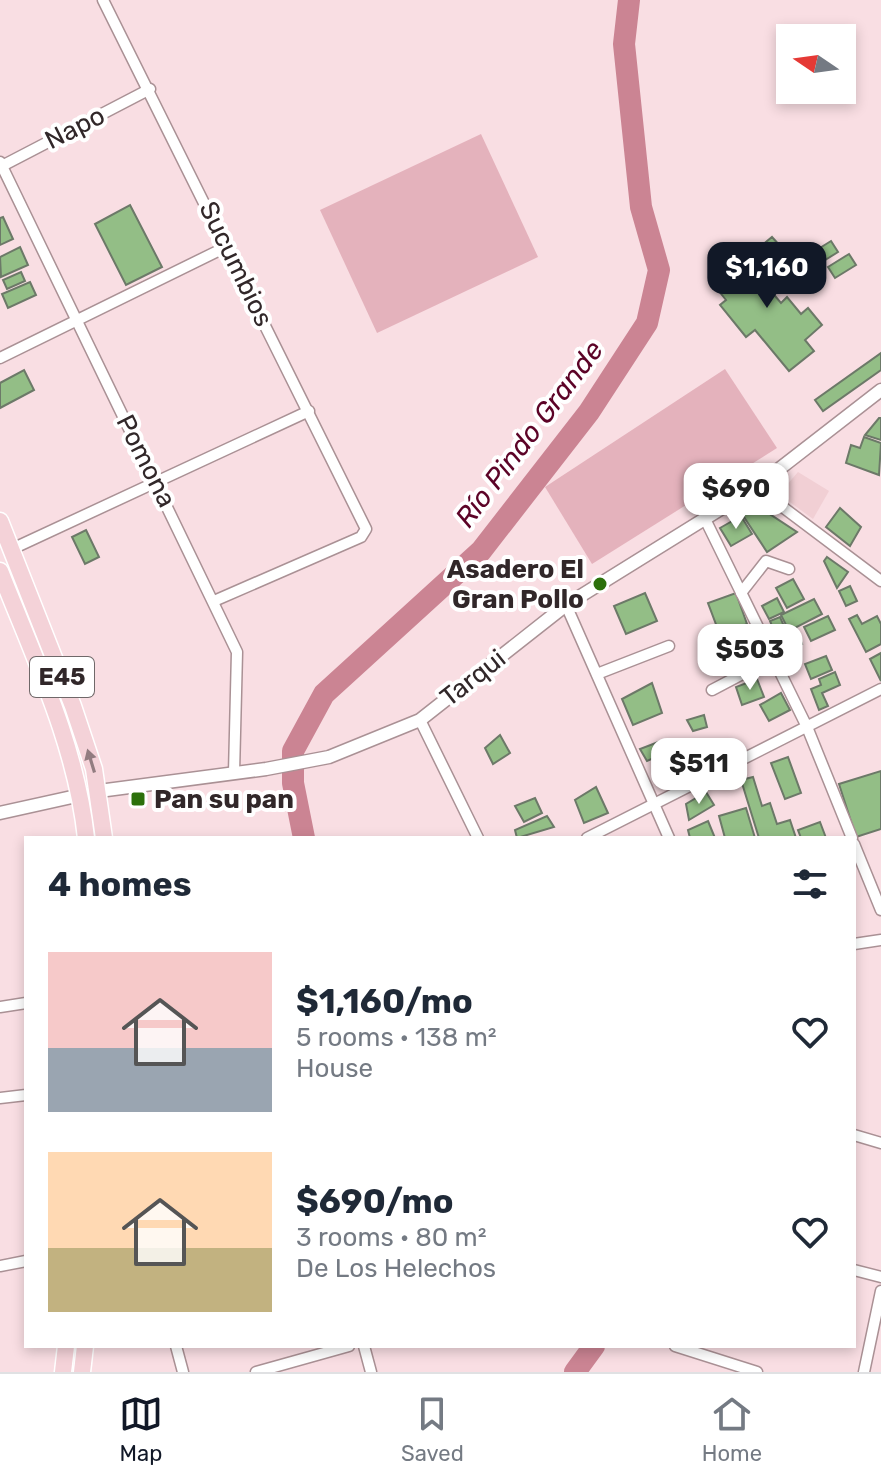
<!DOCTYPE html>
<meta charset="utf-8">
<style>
:root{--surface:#fff;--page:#f2f2f3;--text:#1f2937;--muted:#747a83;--line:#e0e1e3;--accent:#111827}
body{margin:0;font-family:Rubik,sans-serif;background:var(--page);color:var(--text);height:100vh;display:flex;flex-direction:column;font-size:30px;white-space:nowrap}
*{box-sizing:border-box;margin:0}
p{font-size:26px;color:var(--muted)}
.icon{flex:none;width:44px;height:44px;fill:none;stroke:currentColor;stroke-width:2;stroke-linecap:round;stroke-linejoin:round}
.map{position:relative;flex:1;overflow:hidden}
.details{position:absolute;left:24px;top:836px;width:832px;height:512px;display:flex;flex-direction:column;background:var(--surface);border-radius:0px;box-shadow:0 4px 12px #0003}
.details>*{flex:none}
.needle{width:52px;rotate:283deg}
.buttons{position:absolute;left:776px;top:24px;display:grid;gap:16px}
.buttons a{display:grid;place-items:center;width:80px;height:80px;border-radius:0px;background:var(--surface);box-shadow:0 4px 12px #0003;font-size:40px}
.price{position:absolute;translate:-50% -68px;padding:0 18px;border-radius:16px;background:#fff;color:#222;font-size:26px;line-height:52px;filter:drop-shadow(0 2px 4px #0008)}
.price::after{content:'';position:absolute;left:50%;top:48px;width:24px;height:18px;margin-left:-12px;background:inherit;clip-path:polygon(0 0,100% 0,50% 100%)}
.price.on{background:var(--accent);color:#fff}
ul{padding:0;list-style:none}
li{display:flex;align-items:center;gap:24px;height:200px;padding:0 24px}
li span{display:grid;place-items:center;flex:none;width:224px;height:160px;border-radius:0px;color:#555}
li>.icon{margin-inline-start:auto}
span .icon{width:96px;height:96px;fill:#fffc;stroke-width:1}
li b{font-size:34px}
h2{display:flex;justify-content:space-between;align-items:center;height:96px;padding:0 24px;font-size:34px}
.tab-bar{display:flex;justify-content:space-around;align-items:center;height:112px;border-top:2px solid var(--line);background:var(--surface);font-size:22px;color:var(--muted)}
.tab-bar a{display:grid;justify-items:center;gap:4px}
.tab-bar .on{color:var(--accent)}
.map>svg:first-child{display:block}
.built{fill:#f1cfd4}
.green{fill:#e4b2bc}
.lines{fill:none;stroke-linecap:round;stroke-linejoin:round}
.river{stroke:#cb8493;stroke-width:22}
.building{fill:#93be86;stroke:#6c7968;stroke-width:2}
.minor-casing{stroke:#aa9195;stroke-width:13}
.tertiary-casing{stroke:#aa9195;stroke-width:15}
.trunk-casing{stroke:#fff;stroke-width:19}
.minor{stroke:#fff;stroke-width:10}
.tertiary{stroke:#fff;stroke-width:12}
.trunk{stroke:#f4d2d8;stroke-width:16}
.oneway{fill:#927c80}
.poi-dot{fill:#2c700b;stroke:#fff;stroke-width:3}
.labels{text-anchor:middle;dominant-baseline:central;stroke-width:8;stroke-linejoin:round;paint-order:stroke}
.shield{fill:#fff;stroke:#6f6869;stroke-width:2}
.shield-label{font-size:24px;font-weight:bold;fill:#312729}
.street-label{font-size:26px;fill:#312729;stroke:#fff}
.poi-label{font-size:26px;font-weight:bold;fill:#312729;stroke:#fff;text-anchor:end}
.water-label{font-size:28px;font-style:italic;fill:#5c0327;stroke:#fff}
</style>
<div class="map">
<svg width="881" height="1372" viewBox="0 0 881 1372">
<rect width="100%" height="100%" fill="#f9dee3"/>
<polygon class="built" points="798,472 829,491 813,519 779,494"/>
<g class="green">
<polygon points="481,134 538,257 377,333 320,210"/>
<polygon points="725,369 777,448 592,564 545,487"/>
</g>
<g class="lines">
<g class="river">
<polyline points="304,838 293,783 293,751 324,694 481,551 589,412 647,323 659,270 641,207 624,44 629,0"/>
<polyline points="575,1372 594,1346"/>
</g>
</g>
<g class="building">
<polygon points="130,205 162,267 126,285 95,224"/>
<polygon points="3,217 13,239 0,245 0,218"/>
<polygon points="772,237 781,247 753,270 781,303 787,297 801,314 808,308 822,325 805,340 814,351 789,371 755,330 746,337 720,305 726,300 714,285"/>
<polygon points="831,241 838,252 822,262 815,251"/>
<polygon points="20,247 28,265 1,277 0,257"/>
<polygon points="849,254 856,265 835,278 828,267"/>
<polygon points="21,272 25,281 7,289 3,280"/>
<polygon points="30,282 36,295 8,308 2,294"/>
<polygon points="881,353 881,370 823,411 815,400"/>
<polygon points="24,370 34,390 0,408 0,383"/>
<polygon points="879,418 881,418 881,440 865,435"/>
<polygon points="864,437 881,443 879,475 846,463 851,445 860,448"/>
<polygon points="756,505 797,532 767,552 742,514"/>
<polygon points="840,508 861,527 850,546 826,527"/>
<polygon points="741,516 752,534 731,546 720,528"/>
<polygon points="86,530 99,557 85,564 72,537"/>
<polygon points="827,557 848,572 837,588 824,561"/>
<polygon points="793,579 804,599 787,608 776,588"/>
<polygon points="850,586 857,601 846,606 839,591"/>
<polygon points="645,593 657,621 626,634 614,606"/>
<polygon points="736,593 747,624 720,635 708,603"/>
<polygon points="777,598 784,612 769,619 762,606"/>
<polygon points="814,599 822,614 789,631 781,615"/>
<polygon points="857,615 862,624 877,616 881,624 881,644 866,652 849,619"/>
<polygon points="828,616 835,630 811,641 804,627"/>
<polygon points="780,617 787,633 777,638 770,621"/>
<polygon points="799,636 802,644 794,648 797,656 788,660 781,644"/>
<polygon points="881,653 881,681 870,659"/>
<polygon points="826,656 832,670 811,679 805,664"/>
<polygon points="835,672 840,685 822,693 828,706 819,710 811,689 821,685 819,679"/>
<polygon points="757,679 764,697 742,705 736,687"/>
<polygon points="652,683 662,713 633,725 622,699"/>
<polygon points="781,693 790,710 769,721 760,705"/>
<polygon points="704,715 707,727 693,731 687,720"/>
<polygon points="500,735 510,753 493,764 485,748"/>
<polygon points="661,741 670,751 647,761 640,749"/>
<polygon points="788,757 801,793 785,799 771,763"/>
<polygon points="881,771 881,829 856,837 839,784"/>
<polygon points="753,777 762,806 770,803 777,824 790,820 796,838 759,838 741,780"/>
<polygon points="596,787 608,813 584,823 575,800"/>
<polygon points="706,792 714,805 689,820 686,804"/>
<polygon points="535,798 542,813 524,822 515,806"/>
<polygon points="746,808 755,838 725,838 719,816"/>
<polygon points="547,816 554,827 517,838 515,830"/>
<polygon points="708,821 715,838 690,838 688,830"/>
<polygon points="820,822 826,838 801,838 798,830"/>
</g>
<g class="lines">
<defs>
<g id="minor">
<polyline points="103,0 366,529 361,537 214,601"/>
<polyline points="0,162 237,652 234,773"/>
<polyline points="0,167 150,89"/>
<polyline points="0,358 228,246"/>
<polyline points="756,487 881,581"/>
<polyline points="706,521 807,727 852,838"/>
<polyline points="12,549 309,411"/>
<polyline points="741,593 766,561 789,569"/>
<polyline points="566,605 669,838"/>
<polyline points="597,674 669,646"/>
<polyline points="712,690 773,658"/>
<polyline points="420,720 478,838"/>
<polyline points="587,838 881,689"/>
<polyline points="854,844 881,910"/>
<polyline points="854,944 881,940"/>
<polyline points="0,1007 26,1003"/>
<polyline points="0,1098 26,1095"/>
<polyline points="854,1135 881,1143"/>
<polyline points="0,1266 26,1261"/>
<polyline points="854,1270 881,1277"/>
<polyline points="176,1346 183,1372"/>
<polyline points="364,1346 371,1372"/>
<polyline points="675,1346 757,1372"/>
<polyline points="256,1372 349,1346"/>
<polyline points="864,1372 881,1291"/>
</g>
<polyline id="tertiary" points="0,813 99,791 266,769 329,757 420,720 566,605 756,487 881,390"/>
<g id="trunk">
<polyline points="0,521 73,706 94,769 104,838"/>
<path d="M 0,571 C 34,658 76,744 86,838"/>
<polyline points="63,1372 66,1346"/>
<polyline points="82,1372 85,1346"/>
</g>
</defs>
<use href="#minor" class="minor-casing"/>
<use href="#tertiary" class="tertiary-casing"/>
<use href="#trunk" class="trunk-casing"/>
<use href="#minor" class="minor"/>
<use href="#tertiary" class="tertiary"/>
<use href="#trunk" class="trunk"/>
</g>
<defs><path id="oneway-solid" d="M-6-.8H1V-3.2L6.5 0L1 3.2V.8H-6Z" transform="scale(2)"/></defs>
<use class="oneway" href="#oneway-solid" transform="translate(91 761) rotate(-107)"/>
<g class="poi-dot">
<circle cx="600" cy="584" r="8"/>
<rect x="130" y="791" width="16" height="16" rx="4"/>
</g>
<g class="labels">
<rect class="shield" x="30" y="657" width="64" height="40" rx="6"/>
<g class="shield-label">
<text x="62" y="677">E45</text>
</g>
<g class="street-label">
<text transform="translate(75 128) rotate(-27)">Napo</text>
<text transform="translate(236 264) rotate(64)">Sucumbios</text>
<text transform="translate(146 461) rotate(63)">Pomona</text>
<text transform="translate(473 678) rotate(-38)">Tarqui</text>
</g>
<g class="poi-label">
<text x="584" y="569">Asadero El<tspan x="584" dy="30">Gran Pollo</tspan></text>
<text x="154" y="799" text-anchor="start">Pan su pan</text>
</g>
<g class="water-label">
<text transform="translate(529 434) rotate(-53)">Río Pindo Grande</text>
</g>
</g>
</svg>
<div class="buttons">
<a><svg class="needle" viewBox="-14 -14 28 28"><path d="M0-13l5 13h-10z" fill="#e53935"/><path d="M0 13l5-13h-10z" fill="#747a83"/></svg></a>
</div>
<b class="price on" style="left:767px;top:310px">$1,160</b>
<b class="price" style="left:736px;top:531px">$690</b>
<b class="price" style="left:750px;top:692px">$503</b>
<b class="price" style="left:699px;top:806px">$511</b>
<section class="details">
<h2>4 homes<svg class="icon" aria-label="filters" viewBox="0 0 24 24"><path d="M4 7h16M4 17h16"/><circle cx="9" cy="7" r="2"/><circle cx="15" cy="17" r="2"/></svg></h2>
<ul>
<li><span style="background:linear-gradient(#f6c9c9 60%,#9aa5b1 0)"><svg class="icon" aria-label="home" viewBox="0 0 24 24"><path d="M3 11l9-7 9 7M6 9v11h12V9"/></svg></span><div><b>$1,160/mo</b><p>5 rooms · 138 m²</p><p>House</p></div><svg class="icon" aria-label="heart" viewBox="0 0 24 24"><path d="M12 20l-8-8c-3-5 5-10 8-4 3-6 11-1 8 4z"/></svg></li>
<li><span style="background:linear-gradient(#ffd9b3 60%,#c2b280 0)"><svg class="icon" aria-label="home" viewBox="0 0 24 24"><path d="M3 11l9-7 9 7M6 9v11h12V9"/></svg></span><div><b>$690/mo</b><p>3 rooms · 80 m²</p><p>De Los Helechos</p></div><svg class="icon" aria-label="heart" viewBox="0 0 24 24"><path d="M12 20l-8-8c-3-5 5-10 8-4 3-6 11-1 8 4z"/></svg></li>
</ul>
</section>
</div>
<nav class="tab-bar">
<a class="on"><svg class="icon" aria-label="map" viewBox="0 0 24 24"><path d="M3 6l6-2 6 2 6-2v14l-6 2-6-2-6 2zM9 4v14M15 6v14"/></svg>Map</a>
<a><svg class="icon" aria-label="saved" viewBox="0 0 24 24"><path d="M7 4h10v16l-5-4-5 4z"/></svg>Saved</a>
<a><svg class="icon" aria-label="home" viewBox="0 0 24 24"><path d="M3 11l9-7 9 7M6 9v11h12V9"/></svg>Home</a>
</nav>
